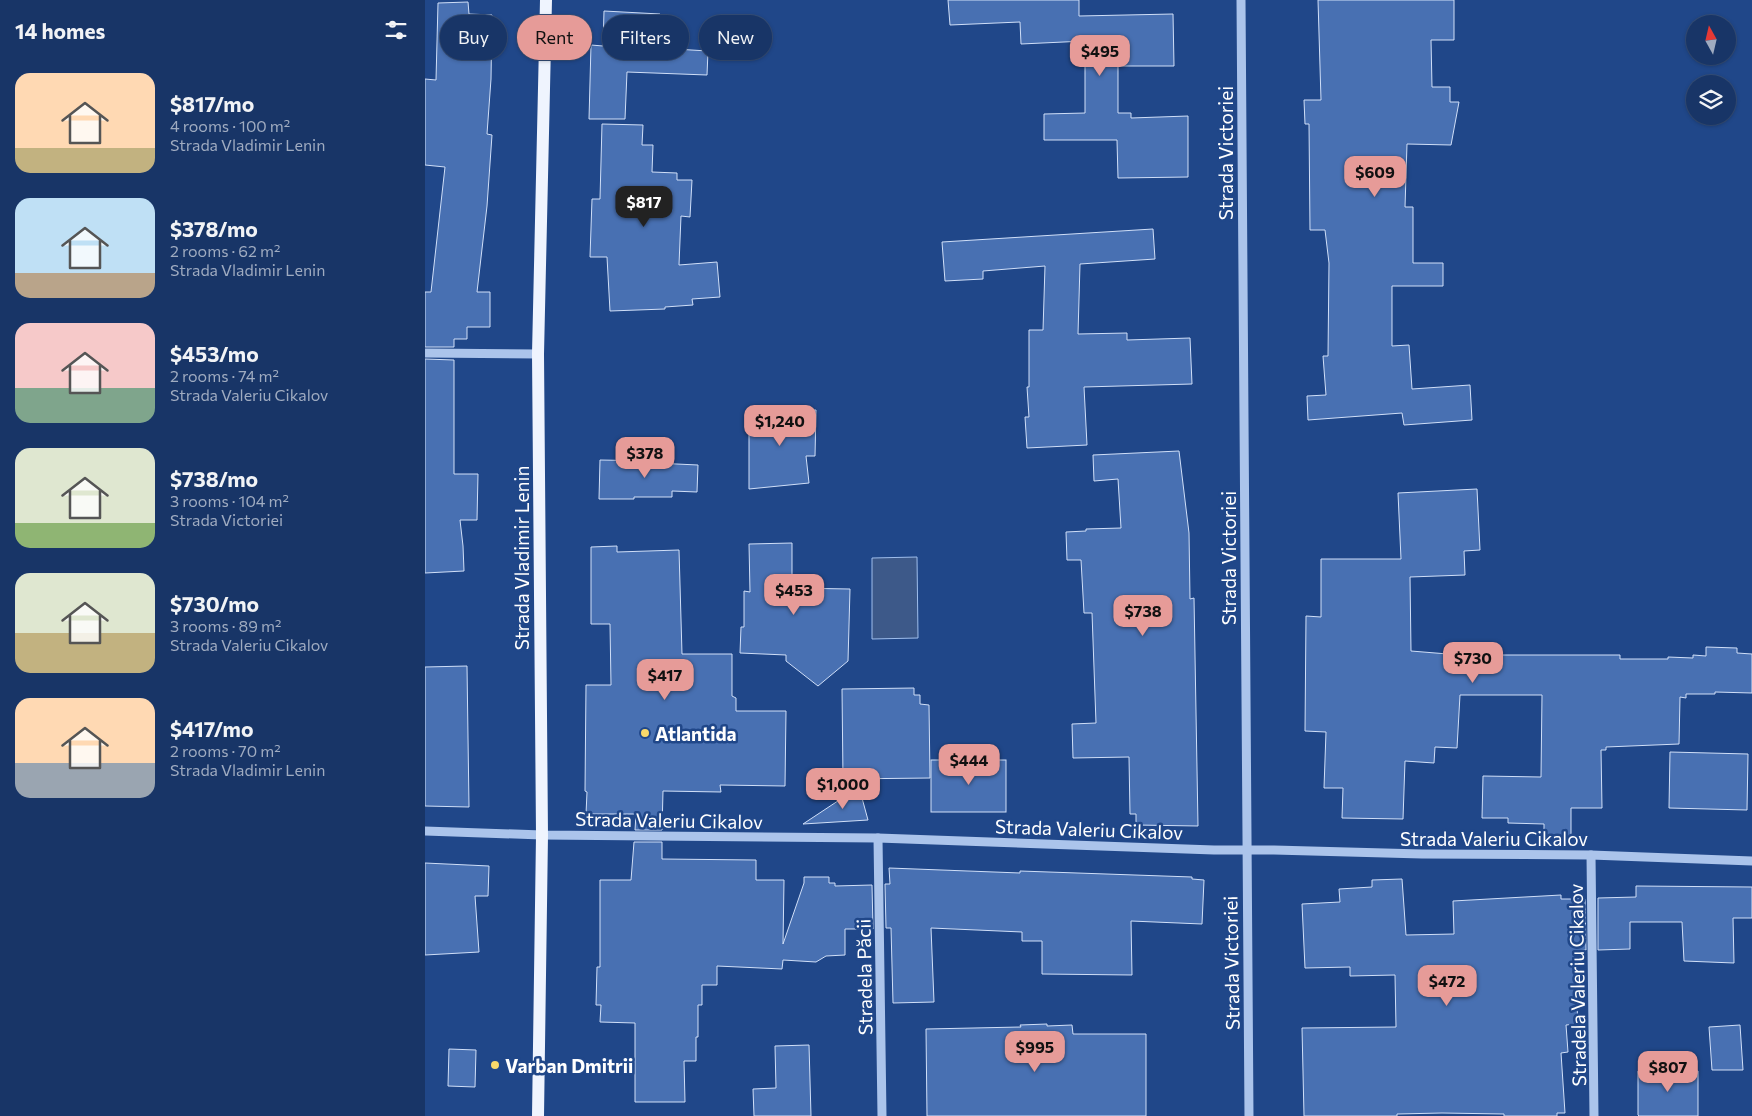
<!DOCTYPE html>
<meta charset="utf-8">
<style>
:root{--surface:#183567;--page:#213d6d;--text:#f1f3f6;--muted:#9fabc0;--line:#36507b;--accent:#e69b98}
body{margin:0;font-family:Commissioner,sans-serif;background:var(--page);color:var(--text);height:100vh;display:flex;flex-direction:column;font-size:19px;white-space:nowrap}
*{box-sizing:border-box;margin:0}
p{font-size:16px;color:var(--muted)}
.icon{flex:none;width:28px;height:28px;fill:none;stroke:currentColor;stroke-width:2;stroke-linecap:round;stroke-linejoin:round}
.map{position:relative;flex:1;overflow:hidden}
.panel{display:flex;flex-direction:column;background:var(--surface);width:425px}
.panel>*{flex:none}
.guide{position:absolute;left:15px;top:15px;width:475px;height:45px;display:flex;gap:10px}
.needle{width:32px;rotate:352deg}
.fabs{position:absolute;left:1261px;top:15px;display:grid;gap:10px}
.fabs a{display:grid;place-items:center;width:50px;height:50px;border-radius:50%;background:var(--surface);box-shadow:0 1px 4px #0004,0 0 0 1px var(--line);font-size:25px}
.price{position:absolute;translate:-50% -42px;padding:0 11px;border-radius:10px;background:var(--accent);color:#111;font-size:16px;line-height:32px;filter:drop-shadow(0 1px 2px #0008)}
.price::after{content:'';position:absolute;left:50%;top:30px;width:15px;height:11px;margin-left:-8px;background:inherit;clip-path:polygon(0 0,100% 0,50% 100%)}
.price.on{background:#222;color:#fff}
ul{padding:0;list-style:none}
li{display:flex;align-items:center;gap:15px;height:125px;padding:0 15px}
li span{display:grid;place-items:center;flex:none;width:140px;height:100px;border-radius:15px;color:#555}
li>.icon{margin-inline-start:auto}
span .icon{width:60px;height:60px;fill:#fffc;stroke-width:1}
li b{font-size:21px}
h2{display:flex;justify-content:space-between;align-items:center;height:60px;padding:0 15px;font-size:21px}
.chip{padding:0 18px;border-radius:22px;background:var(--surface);box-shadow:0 1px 4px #0004,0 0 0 1px var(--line);font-size:18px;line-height:45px}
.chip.on{background:var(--accent);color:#111}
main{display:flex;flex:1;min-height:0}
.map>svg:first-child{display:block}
.water{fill:#3d5989;stroke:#9fbeec}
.building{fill:#4870b2;stroke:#d0dff8}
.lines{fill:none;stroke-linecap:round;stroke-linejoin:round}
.minor{stroke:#abc4eb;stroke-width:9}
.major{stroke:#eff4fe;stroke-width:12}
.poi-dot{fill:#f9d96b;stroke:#204789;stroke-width:2}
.labels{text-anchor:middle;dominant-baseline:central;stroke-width:5;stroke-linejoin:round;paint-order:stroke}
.street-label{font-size:19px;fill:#fff;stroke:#204789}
.poi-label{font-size:19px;font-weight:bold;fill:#fff;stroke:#204789;text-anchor:start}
</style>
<main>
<section class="panel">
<h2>14 homes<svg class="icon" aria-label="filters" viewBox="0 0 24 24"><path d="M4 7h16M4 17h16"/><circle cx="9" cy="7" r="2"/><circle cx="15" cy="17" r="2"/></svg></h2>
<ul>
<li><span style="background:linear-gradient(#ffd9b3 75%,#c2b280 0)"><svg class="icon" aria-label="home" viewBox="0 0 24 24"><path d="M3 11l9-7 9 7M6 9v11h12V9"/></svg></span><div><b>$817/mo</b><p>4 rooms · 100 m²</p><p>Strada Vladimir Lenin</p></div></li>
<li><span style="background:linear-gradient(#bfe0f5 75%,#b9a48a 0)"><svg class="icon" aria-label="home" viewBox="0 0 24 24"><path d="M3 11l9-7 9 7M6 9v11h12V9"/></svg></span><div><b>$378/mo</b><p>2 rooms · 62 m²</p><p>Strada Vladimir Lenin</p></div></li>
<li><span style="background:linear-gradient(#f6c9c9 65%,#7fa58c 0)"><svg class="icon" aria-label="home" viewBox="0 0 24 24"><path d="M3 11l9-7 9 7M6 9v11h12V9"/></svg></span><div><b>$453/mo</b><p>2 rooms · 74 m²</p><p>Strada Valeriu Cikalov</p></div></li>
<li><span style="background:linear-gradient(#dfe7d0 75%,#8fb573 0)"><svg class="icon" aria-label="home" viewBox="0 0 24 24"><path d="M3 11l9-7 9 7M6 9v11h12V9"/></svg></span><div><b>$738/mo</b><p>3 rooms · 104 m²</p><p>Strada Victoriei</p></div></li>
<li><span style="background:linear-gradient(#dfe7d0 60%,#c2b280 0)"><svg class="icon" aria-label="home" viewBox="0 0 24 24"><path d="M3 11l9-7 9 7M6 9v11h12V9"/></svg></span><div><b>$730/mo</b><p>3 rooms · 89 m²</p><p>Strada Valeriu Cikalov</p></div></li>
<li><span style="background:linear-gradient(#ffd9b3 65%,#9aa5b1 0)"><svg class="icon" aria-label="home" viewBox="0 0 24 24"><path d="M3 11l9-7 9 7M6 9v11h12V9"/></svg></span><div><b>$417/mo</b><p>2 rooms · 70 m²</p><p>Strada Vladimir Lenin</p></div></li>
</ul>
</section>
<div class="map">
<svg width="1327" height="1116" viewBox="0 0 1327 1116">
<rect width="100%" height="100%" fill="#204789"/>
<polygon class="water" points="492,557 493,638 447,639 447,558"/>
<g class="building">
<polygon points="523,0 654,0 654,16 748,14 749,66 693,66 693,113 706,113 706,118 763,116 763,177 693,178 692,140 619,140 619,114 660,113 660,41 596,44 595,22 525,25"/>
<polygon points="893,0 1029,0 1029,40 1006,40 1007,87 1025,87 1025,102 1034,102 1026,145 982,144 980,207 988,207 988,263 1018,263 1018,286 967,286 967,346 984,345 987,389 1045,385 1047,420 979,425 977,413 883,420 882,396 901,395 898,356 903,356 904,263 900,230 885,230 884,124 880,124 879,100 896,100"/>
<polygon points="43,2 44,14 67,15 66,79 62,134 67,135 62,206 52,292 65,292 65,327 42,327 42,339 29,339 29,347 0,347 0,292 6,292 20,167 0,165 0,79 11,80 13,3"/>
<polygon points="179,11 235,14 233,48 283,51 282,75 202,72 200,119 164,119 166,45 178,46"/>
<polygon points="177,124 218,125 217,145 228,145 227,172 252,173 252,180 267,180 265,217 256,216 254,265 292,262 295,297 267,299 268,305 240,307 240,309 185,311 182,257 165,257 167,199 175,199"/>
<polygon points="728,229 730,259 655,264 653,334 702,333 702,340 765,338 767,384 659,387 662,445 602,448 600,417 604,417 602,387 604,387 604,330 618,330 620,266 558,271 558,279 520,281 517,242"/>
<polygon points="0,359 29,360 29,474 53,474 52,520 35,520 38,546 39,571 0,573"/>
<polygon points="324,410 391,410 390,456 381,456 384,483 324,489"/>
<polygon points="754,451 764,533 765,599 769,598 773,826 711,825 711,814 705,814 704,757 648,758 647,724 671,723 667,613 659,613 656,560 642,560 641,532 661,531 661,529 696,528 693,479 669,481 668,455"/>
<polygon points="175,460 230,461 230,463 273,465 272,492 247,491 247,497 209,497 209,499 174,499"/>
<polygon points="1052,489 1055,550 1039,551 1040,575 985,577 986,651 1035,655 1195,655 1195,659 1243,659 1243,657 1268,658 1268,655 1281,656 1281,647 1312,648 1312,653 1327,654 1327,693 1290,692 1290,694 1261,694 1261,698 1255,697 1254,744 1181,747 1181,750 1176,750 1177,808 1146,808 1146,836 1119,835 1119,824 1083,823 1083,818 1057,818 1058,776 1116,777 1117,695 1035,695 1032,748 1010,747 1009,763 980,761 978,819 917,818 918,788 899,788 901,732 880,731 881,616 896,617 896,559 976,559 973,493"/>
<polygon points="367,543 367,588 425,589 423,661 393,686 361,661 361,655 315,653 316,627 319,627 319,591 325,592 324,544"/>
<polygon points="192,546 192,552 254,550 257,654 307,654 307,696 311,698 311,711 361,711 360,786 295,785 296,792 238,791 237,830 210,830 211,814 161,814 162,792 160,791 161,685 186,685 185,624 166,624 166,547"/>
<polygon points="42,666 44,807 0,806 0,667"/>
<polygon points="489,688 489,695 495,695 495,704 504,705 505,778 418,779 417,689"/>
<polygon points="1245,752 1323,754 1322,810 1244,808"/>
<rect x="506" y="760" width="75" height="52"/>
<polygon points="434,787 443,820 378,824"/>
<polygon points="209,842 237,842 237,859 331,860 331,880 359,880 358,944 379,883 379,877 404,877 404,883 410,883 410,886 447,885 448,929 420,929 420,955 401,956 391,962 358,960 357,969 292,966 292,985 277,985 277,1005 273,1005 273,1037 271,1037 271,1061 259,1061 260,1102 210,1102 210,1023 175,1022 176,1005 171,1005 172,967 175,967 175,880 206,880"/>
<polygon points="0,863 64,866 63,896 50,896 54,952 0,955"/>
<polygon points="464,868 595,873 595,871 767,877 767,879 779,880 777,924 706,921 707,975 617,974 617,941 597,941 597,932 506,928 509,1002 468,1003 466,928 461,928 460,884 465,884"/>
<polygon points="977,879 981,935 1029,934 1028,901 1136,895 1136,899 1160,899 1161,950 1149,951 1153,1024 1141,1025 1143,1052 1136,1053 1140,1113 1132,1113 1132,1116 1079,1116 1079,1114 1017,1113 972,1114 972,1116 879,1116 877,1028 971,1027 970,975 925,976 925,967 880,968 877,904 915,902 914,889 947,887 947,880"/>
<polygon points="1211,886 1327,887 1327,918 1308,918 1309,963 1259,961 1257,922 1205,922 1205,949 1173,950 1173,898 1211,897"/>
<polygon points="622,1024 622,1026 647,1025 648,1034 721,1034 721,1116 502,1116 501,1029 596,1027 595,1025"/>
<polygon points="1315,1025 1318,1070 1287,1070 1284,1027"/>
<polygon points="384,1045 386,1116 329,1116 328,1089 351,1088 350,1046"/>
<polygon points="24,1049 51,1050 50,1087 23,1086"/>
<polygon points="1213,1071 1273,1071 1273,1116 1214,1116 1213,1115"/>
</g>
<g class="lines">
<g class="minor">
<polyline points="816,0 824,1116"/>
<polyline points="0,353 113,354"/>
<polyline points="0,831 117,835 453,838 789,850 849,850 997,854 1166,855 1327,861"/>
<polyline points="453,838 457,1116"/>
<polyline points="1166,855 1169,1116"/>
</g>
<polyline class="major" points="113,1116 117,835 113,354 121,0"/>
</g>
<g class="poi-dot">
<circle cx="220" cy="733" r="5"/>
<circle cx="70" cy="1065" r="5"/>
</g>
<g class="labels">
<g class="street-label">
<text transform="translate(800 153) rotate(-90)">Strada Victoriei</text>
<text transform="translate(96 558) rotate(-90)">Strada Vladimir Lenin</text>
<text transform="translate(803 558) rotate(-90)">Strada Victoriei</text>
<text transform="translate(244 820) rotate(1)">Strada Valeriu Cikalov</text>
<text transform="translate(664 829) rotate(2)">Strada Valeriu Cikalov</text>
<text x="1069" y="838">Strada Valeriu Cikalov</text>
<text transform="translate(806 963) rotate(-91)">Strada Victoriei</text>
<text transform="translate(439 977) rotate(-91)">Stradela Păcii</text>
<text transform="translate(1152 985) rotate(-91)">Stradela Valeriu Cikalov</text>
</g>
<g class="poi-label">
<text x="230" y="733">Atlantida</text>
<text x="80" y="1065">Varban Dmitrii</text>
</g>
</g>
</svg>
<div class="fabs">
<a><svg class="needle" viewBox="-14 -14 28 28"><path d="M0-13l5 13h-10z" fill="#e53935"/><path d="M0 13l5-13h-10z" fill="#9fabc0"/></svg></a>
<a><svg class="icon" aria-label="layers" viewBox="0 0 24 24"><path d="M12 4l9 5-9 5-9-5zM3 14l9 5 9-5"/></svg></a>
</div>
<b class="price" style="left:675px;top:77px">$495</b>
<b class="price" style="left:950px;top:198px">$609</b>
<b class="price on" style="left:219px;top:228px">$817</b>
<b class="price" style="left:355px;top:447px">$1,240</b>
<b class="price" style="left:220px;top:479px">$378</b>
<b class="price" style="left:369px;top:616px">$453</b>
<b class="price" style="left:718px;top:637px">$738</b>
<b class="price" style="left:1048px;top:684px">$730</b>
<b class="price" style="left:240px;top:701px">$417</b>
<b class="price" style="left:544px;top:786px">$444</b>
<b class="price" style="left:418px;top:810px">$1,000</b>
<b class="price" style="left:1022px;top:1007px">$472</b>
<b class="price" style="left:610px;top:1073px">$995</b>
<b class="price" style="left:1243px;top:1093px">$807</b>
<div class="guide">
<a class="chip">Buy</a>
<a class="chip on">Rent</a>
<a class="chip">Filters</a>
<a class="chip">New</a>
</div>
</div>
</main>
